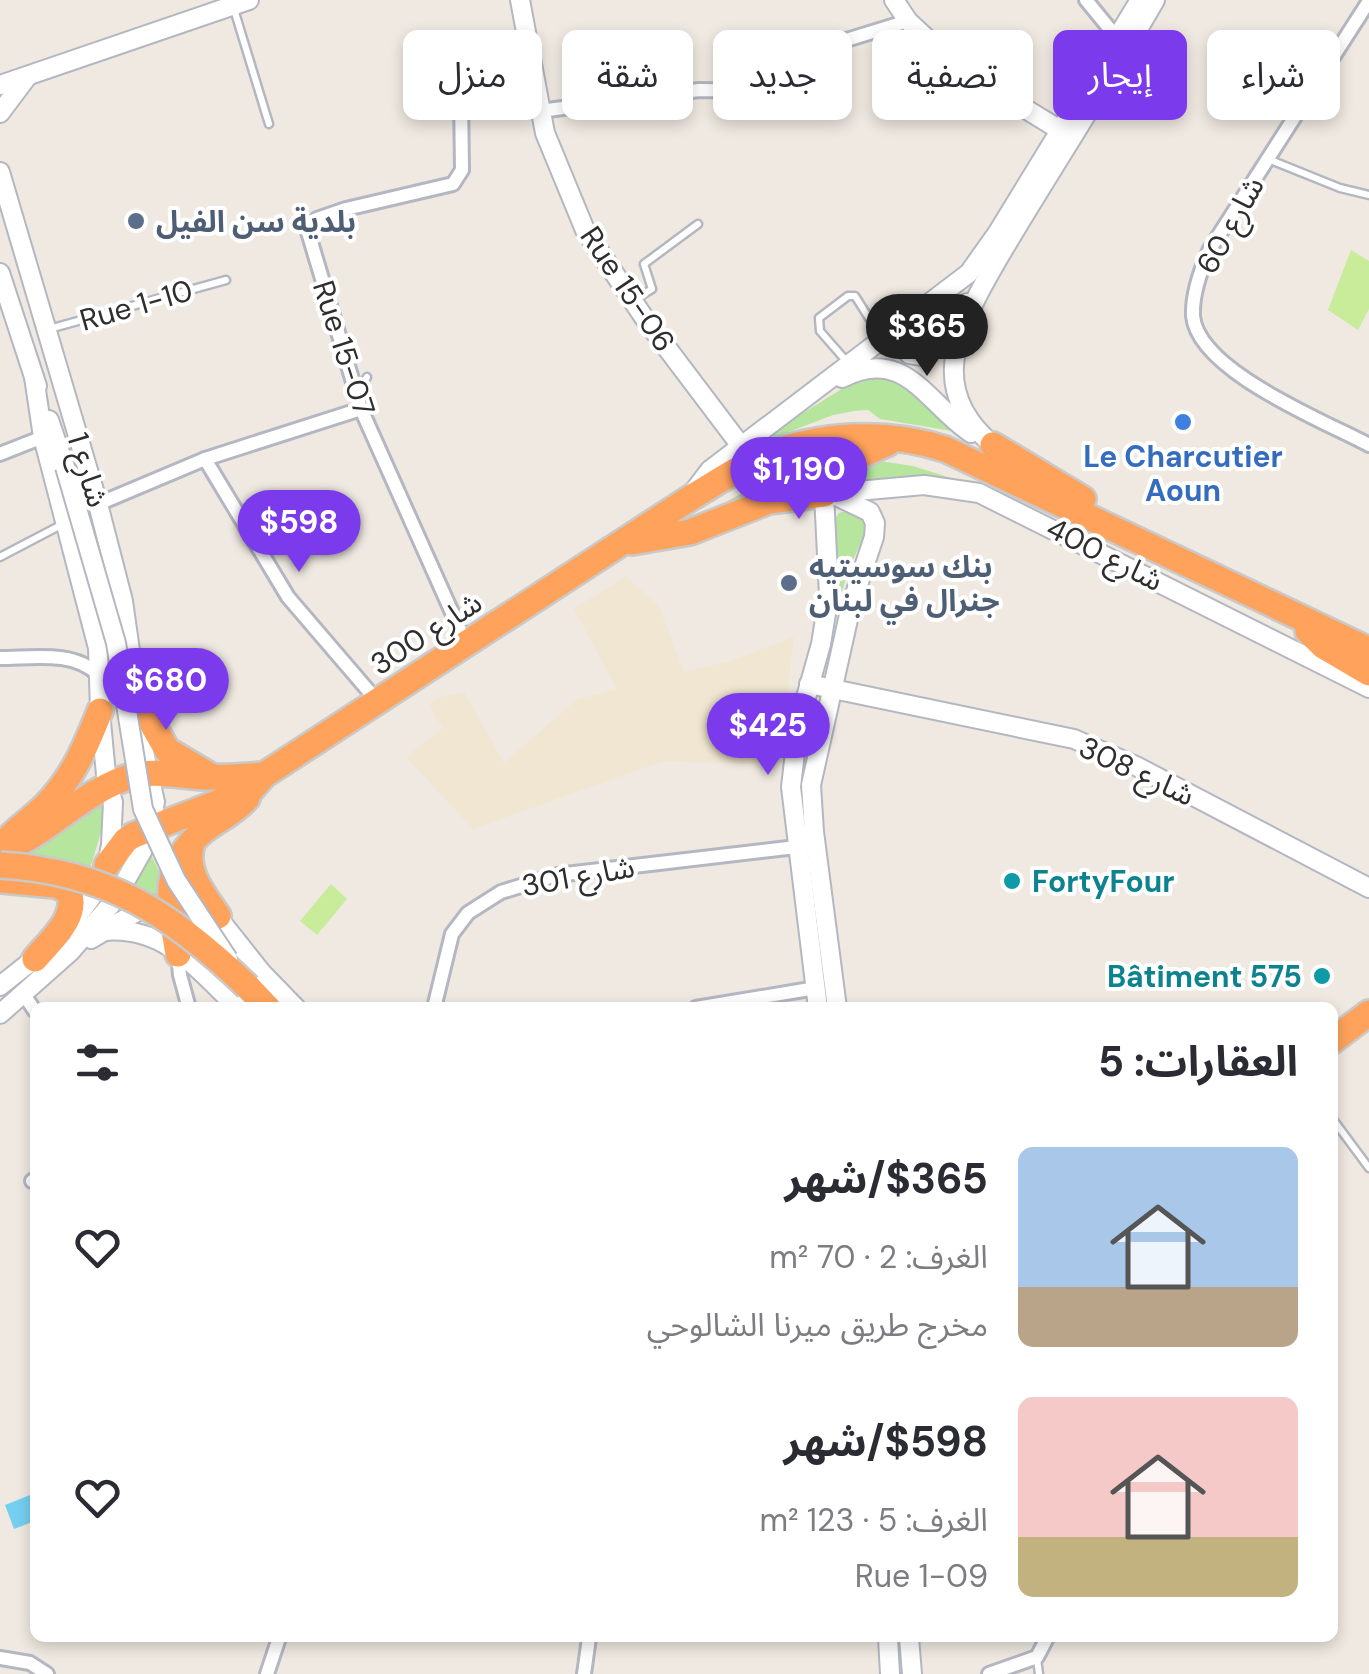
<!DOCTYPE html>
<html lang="ar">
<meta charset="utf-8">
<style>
:root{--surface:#fff;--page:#f2f2f3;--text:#2b2b33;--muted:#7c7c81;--accent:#7c3aed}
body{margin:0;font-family:"DM Sans","Noto Sans Arabic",sans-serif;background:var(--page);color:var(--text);direction:rtl;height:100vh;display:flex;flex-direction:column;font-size:38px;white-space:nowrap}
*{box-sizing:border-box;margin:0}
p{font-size:32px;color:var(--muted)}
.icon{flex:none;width:55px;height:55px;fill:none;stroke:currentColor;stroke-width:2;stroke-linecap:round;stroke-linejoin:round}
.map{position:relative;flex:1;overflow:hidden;direction:ltr}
.side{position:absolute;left:30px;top:1002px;width:1308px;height:640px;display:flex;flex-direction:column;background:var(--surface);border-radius:15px;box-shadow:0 5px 15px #0003;direction:rtl}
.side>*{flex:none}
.top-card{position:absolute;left:30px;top:30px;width:1310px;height:90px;direction:rtl;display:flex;gap:20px}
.price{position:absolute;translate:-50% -85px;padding:0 22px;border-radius:35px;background:var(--accent);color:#fff;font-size:32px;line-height:65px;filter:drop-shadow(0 2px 5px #0008)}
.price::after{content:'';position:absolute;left:50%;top:60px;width:30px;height:22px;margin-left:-15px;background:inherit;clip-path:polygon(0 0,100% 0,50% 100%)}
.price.current{background:#222;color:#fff}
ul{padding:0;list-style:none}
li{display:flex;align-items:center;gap:30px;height:250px;padding:0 40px}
li span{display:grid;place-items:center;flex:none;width:280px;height:200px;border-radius:15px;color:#555}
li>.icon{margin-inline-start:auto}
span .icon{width:120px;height:120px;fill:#fffc;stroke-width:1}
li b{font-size:42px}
h2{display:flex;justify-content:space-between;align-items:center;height:120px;padding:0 40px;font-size:42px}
.pill{padding:0 35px;border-radius:15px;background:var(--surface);box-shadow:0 5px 15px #0003;font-size:35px;line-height:90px}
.pill.current{background:var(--accent);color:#fff}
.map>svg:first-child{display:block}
.education{fill:#f0e6d1}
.green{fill:#b6e59e}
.pitch{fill:#c9ec9a}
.water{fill:#75cff0}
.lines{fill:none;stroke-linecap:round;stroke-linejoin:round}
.lane-casing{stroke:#b4b7c1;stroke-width:11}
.street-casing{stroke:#b4b7c1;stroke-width:18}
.secondary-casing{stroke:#b4b7c1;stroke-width:22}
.highway-casing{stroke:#c9c9c9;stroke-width:30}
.lane{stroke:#fff;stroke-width:6}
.street{stroke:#fff;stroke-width:12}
.secondary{stroke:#fff;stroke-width:18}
.highway{stroke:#ffa35c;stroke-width:25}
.secondary-bridge-casing{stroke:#b4b7c1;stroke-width:22;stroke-linecap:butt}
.highway-bridge-casing{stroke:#c9c9c9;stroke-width:30;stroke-linecap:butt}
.secondary-bridge{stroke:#fff;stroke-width:18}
.highway-bridge{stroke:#ffa35c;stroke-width:25}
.service-dot{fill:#5c6f8a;stroke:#fff;stroke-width:4}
.shop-dot{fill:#3f7fe0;stroke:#fff;stroke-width:4}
.culture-dot{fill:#0f9aa8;stroke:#fff;stroke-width:4}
.labels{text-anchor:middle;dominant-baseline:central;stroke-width:8;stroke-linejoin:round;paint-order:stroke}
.service-label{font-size:30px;font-weight:bold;fill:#4e5e75;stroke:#fff;text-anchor:start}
.street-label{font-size:30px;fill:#2e2e2e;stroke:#fff}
.shop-label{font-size:30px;font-weight:bold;fill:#366cbe;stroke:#fff}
.culture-label{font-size:30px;font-weight:bold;fill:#0d838f;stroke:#fff;text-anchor:start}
</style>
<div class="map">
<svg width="1369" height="1674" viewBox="0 0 1369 1674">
<rect width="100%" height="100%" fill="#efe9e1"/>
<polygon class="education" points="626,576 659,606 684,672 731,661 794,637 779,765 663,761 473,829 406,757 444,727 435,718 430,705 436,698 464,692 504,763 576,700 617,689 574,609"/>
<g class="green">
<path d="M 881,375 C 913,382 932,408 952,431 L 880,419 L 868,410 L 854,411 L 833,415 L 747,448 L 851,383 Z"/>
<polygon points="873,460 913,466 970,484 830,486"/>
<path d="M 814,466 L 805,488 L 690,524 C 730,499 768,475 814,466 Z"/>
<polygon points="849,510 865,518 867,528 847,574 824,654 835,569 833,522 839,513"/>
<polygon points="104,799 103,826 87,878 36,864 30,844"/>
<polygon points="148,849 162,877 160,895 149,902 127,892"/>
</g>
<g class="pitch">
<polygon points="1351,250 1369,261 1369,309 1358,330 1328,310"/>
<polygon points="331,884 347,899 317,935 300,921"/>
</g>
<polygon class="water" points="35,1493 35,1521 14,1529 5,1505"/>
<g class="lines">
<defs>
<g id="lane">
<polyline points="233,6 269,124"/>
<polyline points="444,87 460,96"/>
<polyline points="1268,159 1340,188 1369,195"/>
<polyline points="634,300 652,289 644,264 698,224"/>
<polyline points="49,329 226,280"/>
<polyline points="848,363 820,331 819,318 848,296 855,296 881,337"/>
<polyline points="358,393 367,377"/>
<polyline points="0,557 61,525"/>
<polyline points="1332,1118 1369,1168"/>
<polyline points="1037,1659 1039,1674"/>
</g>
<g id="street">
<polyline points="1086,0 1118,39"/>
<path d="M 1369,1 L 1210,249 C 1201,269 1192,294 1193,316 C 1198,371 1324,421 1369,445"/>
<polyline points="540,111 699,90 822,92 830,45 908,21"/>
<polyline points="0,454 43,437"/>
<polyline points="205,459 288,597 378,702"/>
<polyline points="98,504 205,459 361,409"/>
<polyline points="467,646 361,409 308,232 317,219 346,209 453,184 462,170 461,96 535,89"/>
<path d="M 0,658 C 31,658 75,650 98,675"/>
<polyline points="178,954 180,975 189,1008"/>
<polyline points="24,995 35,1011"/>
<polyline points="434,1008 452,934 468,913 501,892 557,875 796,847"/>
<polyline points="696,1008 816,988"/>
<polyline points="32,1181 35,1179"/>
<polyline points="0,1658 30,1663 47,1674"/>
<polyline points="267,1674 279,1638"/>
<polyline points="584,1674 589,1638"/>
<polyline points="989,1674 1037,1657 1047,1638"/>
</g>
<g id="secondary">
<polyline points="520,0 545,133 585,230 645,319 741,446"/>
<polyline points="894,0 908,21 960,69 1060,130"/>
<polyline points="0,85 249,0"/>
<polyline points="0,113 27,77"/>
<polyline points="0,172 98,504 123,601 145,757 155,802 145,846 114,901 70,952 0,1014"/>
<polyline points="0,273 37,386"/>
<polyline points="913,320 905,330 902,344 909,354 922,356 935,347 967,303"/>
<polyline points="34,377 43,437 98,648 100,711 107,785 113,802 111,845 107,865 93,895 69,928"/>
<path d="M 842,378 C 905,345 927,404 971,433"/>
<polyline points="49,420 65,467"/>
<path d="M 993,445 C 969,425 952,399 954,366 C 956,323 998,259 1020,222 C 1065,148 1112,75 1155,0"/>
<polyline points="694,491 710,470 969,273 998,232 1140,0"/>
<polyline points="832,494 870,512 875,523 874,537 851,606 811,785 814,832 837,1008"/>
<polyline points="809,684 1074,739 1136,766 1369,888"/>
<polyline points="212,910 262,973 296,1008"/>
<path d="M 105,931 C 165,926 197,969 238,1008"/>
<polyline points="91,939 150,904"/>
<polyline points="0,986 43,952"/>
<polyline points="818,1008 791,787 798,726 821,644 829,595 824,494 924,485 979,493 1369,688"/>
<polyline points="888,1638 890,1674"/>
<polyline points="909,1638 912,1674"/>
</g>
<g id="highway">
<polyline points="993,445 1083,499"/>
<polyline points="632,542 690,532 769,501 824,494 842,464 888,443"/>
<polyline points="1308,631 1323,646 1369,673"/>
<polyline points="138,699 167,750 209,775"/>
<path d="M 192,843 C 183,871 203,894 218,916"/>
<path d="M 0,848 C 14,830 30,821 46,805 C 73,778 86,746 100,711"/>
<path d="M 0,852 C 47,834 80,794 126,778 C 151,768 184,777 210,777 C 228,778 246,776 264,775"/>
<path d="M 107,865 L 126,840 L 134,835 L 251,790 L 264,775 L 692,497 C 715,484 737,468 760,458 C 817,433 887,430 945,449 L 1369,650"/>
<path d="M 0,880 L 55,885 L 69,891 C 79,917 51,940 35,959"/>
<path d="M 178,954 C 170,905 159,868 203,831 C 217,820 235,812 247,798"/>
<polyline points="248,987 268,1008"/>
<polyline points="1332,1041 1369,1013"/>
</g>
</defs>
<use href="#lane" class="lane-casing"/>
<use href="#street" class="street-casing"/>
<use href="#secondary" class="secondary-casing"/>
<use href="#highway" class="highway-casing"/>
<use href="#lane" class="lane"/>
<use href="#street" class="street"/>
<use href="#secondary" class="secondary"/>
<use href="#highway" class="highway"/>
<defs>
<polyline id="secondary-bridge" points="65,467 116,643 143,809 176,880 228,959"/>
<path id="highway-bridge" d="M 0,865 C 108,871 173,915 248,987"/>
</defs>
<use href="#secondary-bridge" class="secondary-bridge-casing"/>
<use href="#highway-bridge" class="highway-bridge-casing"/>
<use href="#secondary-bridge" class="secondary-bridge"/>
<use href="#highway-bridge" class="highway-bridge"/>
</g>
<g class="service-dot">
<circle cx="136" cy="221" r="10"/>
<circle cx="789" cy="583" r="10"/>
</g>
<circle class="shop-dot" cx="1183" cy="422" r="10"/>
<g class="culture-dot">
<circle cx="1012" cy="881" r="10"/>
<circle cx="1322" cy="976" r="10"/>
</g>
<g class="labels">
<g class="service-label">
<text x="156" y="221">بلدية سن الفيل</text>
<text x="809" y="566">بنك سوسيتيه<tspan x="809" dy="34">جنرال في لبنان</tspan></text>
</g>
<g class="street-label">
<text transform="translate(1230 225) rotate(-61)">شارع 60</text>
<text transform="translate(628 289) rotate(56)">Rue 15-06</text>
<text transform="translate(136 305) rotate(-16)">Rue 1-10</text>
<text transform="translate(344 348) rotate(72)">Rue 15-07</text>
<text transform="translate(88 470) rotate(73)">شارع 1</text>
<text transform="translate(1105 554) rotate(27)">شارع 400</text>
<text transform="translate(426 633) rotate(-33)">شارع 300</text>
<text transform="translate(1137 771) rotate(25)">شارع 308</text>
<text transform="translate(578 876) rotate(-10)">شارع 301</text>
</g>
<g class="shop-label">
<text x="1183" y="456">Le Charcutier<tspan x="1183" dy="34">Aoun</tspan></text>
</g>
<g class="culture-label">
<text x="1032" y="881">FortyFour</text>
<text x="1302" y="976" text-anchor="end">Bâtiment 575</text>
</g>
</g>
</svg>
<b class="price current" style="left:927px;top:379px">$365</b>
<b class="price" style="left:799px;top:522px">$1,190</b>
<b class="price" style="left:299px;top:575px">$598</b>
<b class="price" style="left:166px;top:733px">$680</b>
<b class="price" style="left:768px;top:778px">$425</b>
<div class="top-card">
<a class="pill">شراء</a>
<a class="pill current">إيجار</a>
<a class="pill">تصفية</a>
<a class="pill">جديد</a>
<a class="pill">شقة</a>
<a class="pill">منزل</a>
</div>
<section class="side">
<h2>العقارات: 5<svg class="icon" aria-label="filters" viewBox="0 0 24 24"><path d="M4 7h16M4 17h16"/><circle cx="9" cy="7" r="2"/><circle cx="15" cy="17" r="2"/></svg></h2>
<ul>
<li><span style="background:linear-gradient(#a9c7e8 70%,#b9a48a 0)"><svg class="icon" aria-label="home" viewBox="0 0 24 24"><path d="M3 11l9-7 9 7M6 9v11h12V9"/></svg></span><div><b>$365/شهر</b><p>الغرف: 2 · 70 m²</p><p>مخرج طريق ميرنا الشالوحي</p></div><svg class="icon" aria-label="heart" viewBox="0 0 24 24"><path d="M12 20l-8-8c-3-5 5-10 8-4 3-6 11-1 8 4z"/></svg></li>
<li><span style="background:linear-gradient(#f6c9c9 70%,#c2b280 0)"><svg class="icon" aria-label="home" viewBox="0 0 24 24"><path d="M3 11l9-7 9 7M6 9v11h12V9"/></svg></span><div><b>$598/شهر</b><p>الغرف: 5 · 123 m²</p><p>Rue 1-09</p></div><svg class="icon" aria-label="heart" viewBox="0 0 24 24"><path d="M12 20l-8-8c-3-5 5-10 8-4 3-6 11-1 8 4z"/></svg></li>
</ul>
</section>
</div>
